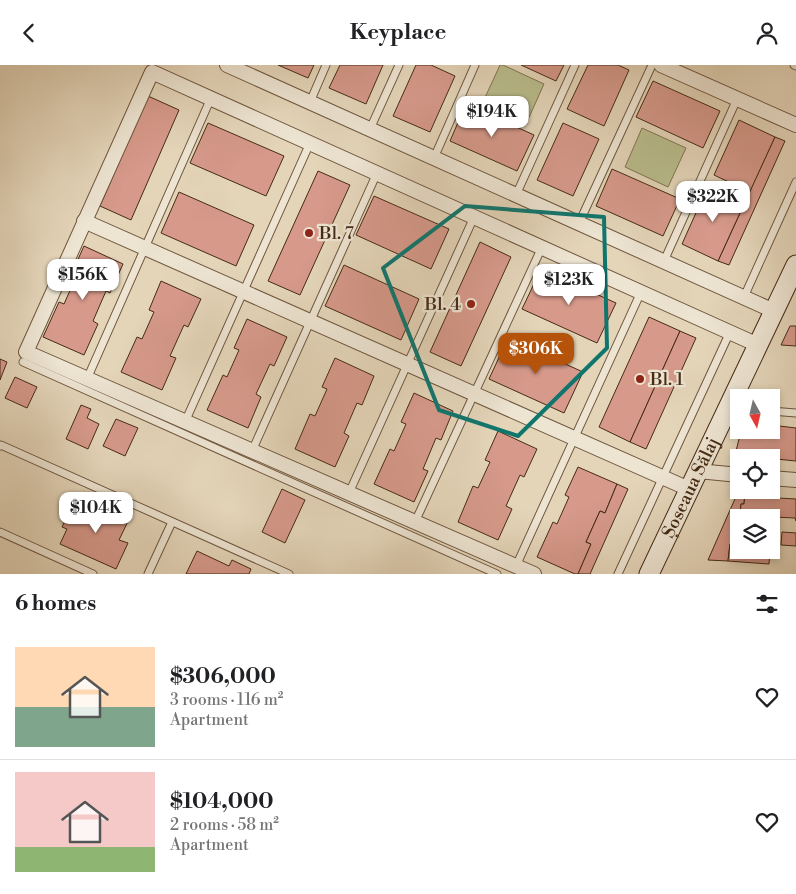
<!DOCTYPE html>
<meta charset="utf-8">
<style>
:root{--surface:#fff;--page:#f6f6f6;--text:#202124;--muted:#757577;--line:#e0e0e0;--accent:#b45309}
body{margin:0;font-family:"Libre Bodoni",serif;background:var(--page);color:var(--text);height:100vh;display:flex;flex-direction:column;font-size:19px;white-space:nowrap}
*{box-sizing:border-box;margin:0}
p{font-size:16px;color:var(--muted)}
.icon{flex:none;width:28px;height:28px;fill:none;stroke:currentColor;stroke-width:2;stroke-linecap:round;stroke-linejoin:round}
.map{position:relative;height:509px;overflow:hidden}
.panel{display:flex;flex-direction:column;background:var(--surface);flex:1}
.panel>*{flex:none}
.needle{width:32px;rotate:172deg}
.fabs{position:absolute;left:730px;top:324px;display:grid;gap:10px}
.fabs a{display:grid;place-items:center;width:50px;height:50px;border-radius:0px;background:var(--surface);box-shadow:0 2px 8px #0003;font-size:25px}
.price{position:absolute;translate:-50% -42px;padding:0 11px;border-radius:10px;background:#fff;color:#222;font-size:16px;line-height:32px;filter:drop-shadow(0 1px 2px #0008)}
.price::after{content:'';position:absolute;left:50%;top:30px;width:15px;height:11px;margin-left:-8px;background:inherit;clip-path:polygon(0 0,100% 0,50% 100%)}
.price.active{background:var(--accent);color:#fff}
ul{padding:0;list-style:none}
li{display:flex;align-items:center;gap:15px;height:125px;padding:0 15px}
li+li{border-top:1px solid var(--line)}
li span{display:grid;place-items:center;flex:none;width:140px;height:100px;border-radius:0px;color:#555}
li>.icon{margin-inline-start:auto}
span .icon{width:60px;height:60px;fill:#fffc;stroke-width:1}
li b{font-size:21px}
h2{display:flex;justify-content:space-between;align-items:center;height:60px;padding:0 15px;font-size:21px}
header{display:flex;justify-content:space-between;align-items:center;height:65px;padding:0 15px;background:var(--surface);font-size:22px;font-weight:700}
.map>svg:first-child{display:block}
.green{fill:#b9bc8c;stroke:#807450}
.building{fill:#d6998a;stroke:#462b15}
.lines{fill:none;stroke-linecap:round;stroke-linejoin:round}
.lane-casing{stroke:#6e563e;stroke-width:9}
.street-casing{stroke:#6e563e;stroke-width:16}
.secondary-casing{stroke:#462b15;stroke-width:21}
.lane{stroke:#ede4d2;stroke-width:7}
.street{stroke:#ede4d2;stroke-width:14}
.secondary{stroke:#ede4d2;stroke-width:19}
.marked{fill:none;stroke:#0f766e;stroke-width:4;stroke-linejoin:round}
.poi-dot{fill:#8f2418;stroke:#ede4d2;stroke-width:2}
.labels{text-anchor:middle;dominant-baseline:central;stroke-width:4.5;stroke-linejoin:round;paint-order:stroke}
.poi-label{font-size:18px;fill:#462b15;stroke:#ede4d2;text-anchor:start}
.street-label{font-size:18px;fill:#462b15;stroke:#ede4d2}
</style>
<header><svg class="icon" aria-label="back" viewBox="0 0 24 24"><path d="M15 5l-7 7 7 7"/></svg>Keyplace<svg class="icon" aria-label="person" viewBox="0 0 24 24"><circle cx="12" cy="8" r="4"/><path d="M4 21q1-7 8-7t8 7"/></svg></header>
<div class="map">
<svg width="796" height="509" viewBox="0 0 796 509">
<rect width="100%" height="100%" fill="#e4d5b9"/>
<filter id="stains"><feTurbulence type="fractalNoise" baseFrequency=".004" numOctaves="4"/><feColorMatrix values="0 0 0 0 .2 0 0 0 0 .09 0 0 0 0 .02 0 0 0 .5 -.17"/></filter>
<radialGradient id="worn" r=".72"><stop offset=".6" stop-color="#630" stop-opacity="0"/><stop offset="1" stop-color="#630" stop-opacity=".3"/></radialGradient>
<g class="green">
<polygon points="500,0 503,0 544,19 526,59 482,39"/>
<polygon points="642,63 686,83 668,122 625,102"/>
</g>
<g class="building">
<polygon points="278,0 314,0 308,13"/>
<polygon points="340,0 383,0 366,39 329,23"/>
<polygon points="416,0 431,0 455,11 430,67 393,51"/>
<polygon points="521,0 564,0 556,16"/>
<polygon points="588,0 618,0 629,5 604,61 567,44"/>
<polygon points="653,16 720,46 703,83 636,52"/>
<polygon points="148,31 179,45 131,155 100,141"/>
<polygon points="466,39 534,70 517,106 450,76"/>
<polygon points="739,55 775,72 750,127 714,110"/>
<polygon points="208,58 284,91 266,131 190,98"/>
<polygon points="563,58 599,74 573,131 537,115"/>
<polygon points="775,72 785,76 729,200 718,196"/>
<polygon points="612,104 680,134 663,171 596,141"/>
<polygon points="318,106 350,120 300,230 268,216"/>
<polygon points="708,121 745,137 718,196 682,179"/>
<polygon points="179,127 254,160 236,201 161,168"/>
<polygon points="374,131 449,164 431,204 356,170"/>
<polygon points="480,177 511,192 461,301 430,287"/>
<polygon points="84,181 123,199 110,228 106,226 93,256 98,259 84,290 43,272 59,237 64,239 76,212 71,210"/>
<polygon points="344,200 419,234 401,275 325,241"/>
<polygon points="541,204 616,238 597,278 522,244"/>
<polygon points="161,216 201,234 188,262 184,260 170,291 176,293 162,325 121,307 137,272 142,274 154,247 149,245"/>
<polygon points="649,252 680,266 630,377 599,362"/>
<polygon points="247,254 287,272 274,301 270,299 256,329 261,332 248,363 207,345 223,310 227,312 239,285 234,283"/>
<polygon points="790,261 796,261 796,281 781,280"/>
<polygon points="680,266 696,273 646,384 630,377"/>
<polygon points="508,273 583,307 564,348 489,314"/>
<polygon points="335,293 374,311 362,340 357,338 344,368 349,371 335,402 295,384 310,349 315,351 327,324 322,322"/>
<polygon points="0,294 7,297 0,315"/>
<polygon points="15,312 37,322 27,343 5,333"/>
<polygon points="414,328 453,346 441,375 436,373 423,404 428,406 414,437 374,419 390,384 394,386 406,359 401,357"/>
<polygon points="81,340 91,344 87,353 99,359 88,384 66,374"/>
<polygon points="116,354 138,363 125,391 103,381"/>
<polygon points="771,360 796,363 796,396 735,390 739,374 743,365 771,365"/>
<polygon points="498,366 537,384 524,412 520,410 506,441 512,444 498,475 458,457 473,421 478,423 490,397 485,395"/>
<polygon points="578,402 617,419 605,448 600,446 586,477 591,479 578,509 575,509 537,492 553,457 557,459 569,432 565,430"/>
<polygon points="617,419 628,424 590,509 578,509 591,479 586,477 600,446 605,448"/>
<polygon points="282,424 305,435 285,478 262,467"/>
<polygon points="738,427 745,428 744,439 741,439 739,458 737,458 736,472 738,472 738,479 730,479 728,496 708,495"/>
<polygon points="745,428 762,429 761,432 796,434 796,456 795,453 773,452 771,470 771,452 740,452 741,439 744,439"/>
<polygon points="75,435 107,450 110,443 130,452 119,475 128,478 116,504 60,479 67,464 62,462"/>
<polygon points="737,458 739,458 739,485 770,485 769,499 728,496 730,479 738,479 738,472 736,472"/>
<polygon points="782,467 796,468 796,481 781,480"/>
<polygon points="197,486 229,501 232,495 251,504 249,509 186,509"/>
</g>
<g class="lines">
<defs>
<g id="lane">
<polyline points="794,0 796,1"/>
<polyline points="310,37 326,0"/>
<polyline points="370,64 399,0"/>
<polyline points="434,93 475,0"/>
<polyline points="516,130 575,0"/>
<polyline points="579,158 652,0"/>
<polyline points="664,196 737,34"/>
<polyline points="744,232 796,117"/>
<polyline points="23,297 497,509"/>
<polyline points="87,314 211,33"/>
<polyline points="771,346 796,348"/>
<polyline points="185,357 310,78"/>
<polyline points="0,381 1,380 289,509"/>
<polyline points="252,386 377,108"/>
<polyline points="349,428 474,152"/>
<polyline points="415,457 542,182"/>
<polyline points="0,467 93,509"/>
<polyline points="516,501 641,227"/>
<polyline points="148,509 172,457"/>
<polyline points="618,509 730,267"/>
</g>
<g id="street">
<polyline points="227,0 774,246"/>
<polyline points="661,0 796,60"/>
<polyline points="84,156 689,424"/>
<polyline points="698,406 739,410"/>
<polyline points="771,413 796,415"/>
<polyline points="534,509 26,287 152,7 758,280"/>
</g>
<g id="secondary">
<path id="s1" d="M 649,509 L 796,200"/>
</g>
</defs>
<use href="#lane" class="lane-casing"/>
<use href="#street" class="street-casing"/>
<use href="#secondary" class="secondary-casing"/>
<use href="#lane" class="lane"/>
<use href="#street" class="street"/>
<use href="#secondary" class="secondary"/>
</g>
<path class="marked" d="M 465,141 L 604,152 L 607,283 L 518,371 L 439,345 L 383,203 Z"/>
<g class="poi-dot">
<circle cx="309" cy="168" r="5"/>
<circle cx="471" cy="239" r="5"/>
<circle cx="640" cy="314" r="5"/>
</g>
<g class="labels">
<g class="poi-label">
<text x="319" y="168">Bl. 7</text>
<text x="461" y="239" text-anchor="end">Bl. 4</text>
<text x="650" y="314">Bl. 1</text>
</g>
<g class="street-label">
<text stroke="none"><textPath href="#s1" startOffset="96">Șoseaua Sălaj</textPath></text>
</g>
</g>
<rect width="100%" height="100%" filter="url(#stains)"/>
<rect width="100%" height="100%" fill="url(#worn)"/>
</svg>
<div class="fabs">
<a><svg class="needle" viewBox="-14 -14 28 28"><path d="M0-13l5 13h-10z" fill="#e53935"/><path d="M0 13l5-13h-10z" fill="#757577"/></svg></a>
<a><svg class="icon" aria-label="locate" viewBox="0 0 24 24"><circle cx="12" cy="12" r="6"/><path d="M12 2v4M12 18v4M2 12h4M18 12h4"/></svg></a>
<a><svg class="icon" aria-label="layers" viewBox="0 0 24 24"><path d="M12 4l9 5-9 5-9-5zM3 14l9 5 9-5"/></svg></a>
</div>
<b class="price" style="left:492px;top:73px">$194K</b>
<b class="price" style="left:713px;top:158px">$322K</b>
<b class="price" style="left:83px;top:236px">$156K</b>
<b class="price" style="left:569px;top:241px">$123K</b>
<b class="price active" style="left:536px;top:310px">$306K</b>
<b class="price" style="left:96px;top:469px">$104K</b>
</div>
<section class="panel">
<h2>6 homes<svg class="icon" aria-label="filters" viewBox="0 0 24 24"><path d="M4 7h16M4 17h16"/><circle cx="9" cy="7" r="2"/><circle cx="15" cy="17" r="2"/></svg></h2>
<ul>
<li><span style="background:linear-gradient(#ffd9b3 60%,#7fa58c 0)"><svg class="icon" aria-label="home" viewBox="0 0 24 24"><path d="M3 11l9-7 9 7M6 9v11h12V9"/></svg></span><div><b>$306,000</b><p>3 rooms · 116 m²</p><p>Apartment</p></div><svg class="icon" aria-label="heart" viewBox="0 0 24 24"><path d="M12 20l-8-8c-3-5 5-10 8-4 3-6 11-1 8 4z"/></svg></li>
<li><span style="background:linear-gradient(#f6c9c9 75%,#8fb573 0)"><svg class="icon" aria-label="home" viewBox="0 0 24 24"><path d="M3 11l9-7 9 7M6 9v11h12V9"/></svg></span><div><b>$104,000</b><p>2 rooms · 58 m²</p><p>Apartment</p></div><svg class="icon" aria-label="heart" viewBox="0 0 24 24"><path d="M12 20l-8-8c-3-5 5-10 8-4 3-6 11-1 8 4z"/></svg></li>
</ul>
</section>
